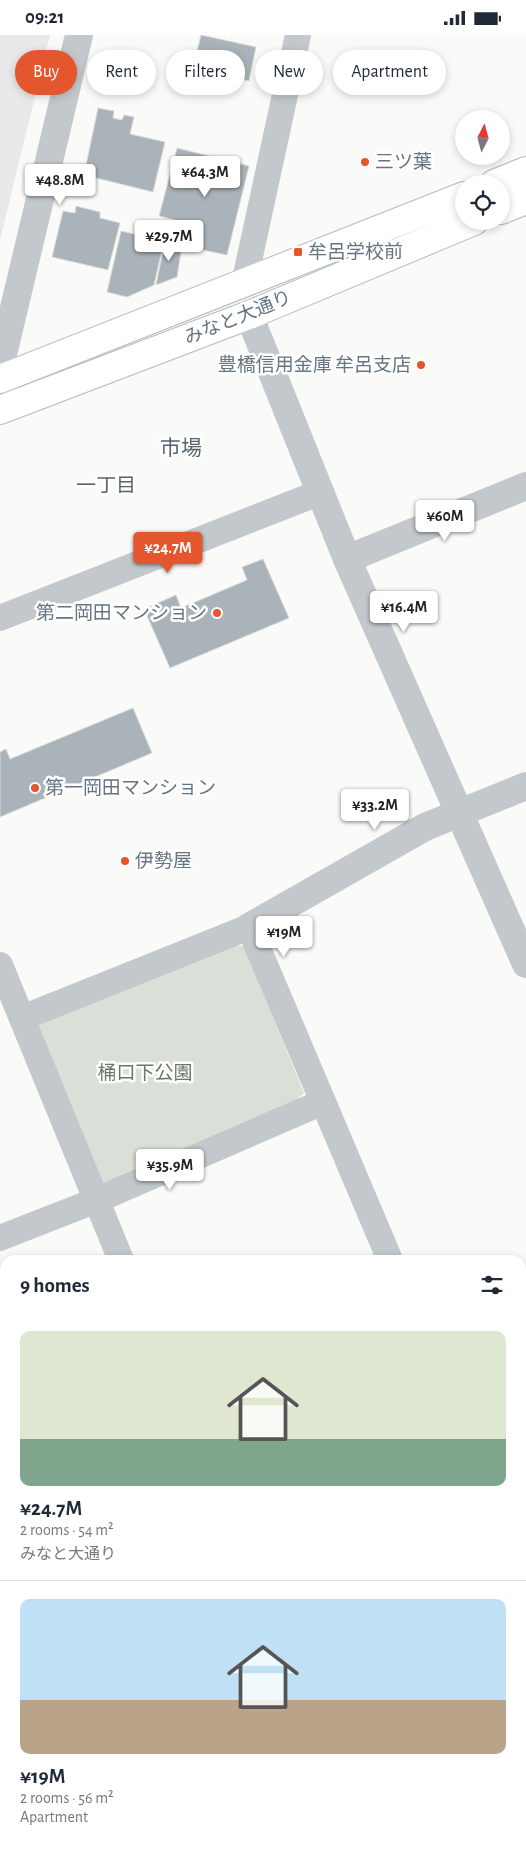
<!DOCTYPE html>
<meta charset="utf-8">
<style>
:root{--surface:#fff;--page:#f2f2f3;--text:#1f2937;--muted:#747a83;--line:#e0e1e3;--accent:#e4572e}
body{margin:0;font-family:"Alegreya Sans","Noto Sans JP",sans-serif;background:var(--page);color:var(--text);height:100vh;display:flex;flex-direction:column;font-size:19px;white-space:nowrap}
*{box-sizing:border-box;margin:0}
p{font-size:16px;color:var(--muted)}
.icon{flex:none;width:28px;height:28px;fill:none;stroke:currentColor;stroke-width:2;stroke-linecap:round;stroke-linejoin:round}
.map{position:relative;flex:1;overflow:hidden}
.details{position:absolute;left:0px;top:1220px;width:526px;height:600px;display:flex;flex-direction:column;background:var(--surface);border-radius:15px 15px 0 0;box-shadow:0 2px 8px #0003}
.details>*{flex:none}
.banner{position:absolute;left:15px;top:15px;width:496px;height:45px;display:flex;gap:10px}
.needle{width:32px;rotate:6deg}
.buttons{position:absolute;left:455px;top:75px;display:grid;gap:10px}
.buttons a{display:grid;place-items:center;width:55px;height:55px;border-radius:50%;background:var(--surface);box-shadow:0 2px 8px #0003;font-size:25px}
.price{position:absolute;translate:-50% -42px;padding:0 11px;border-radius:5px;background:#fff;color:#222;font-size:16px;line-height:32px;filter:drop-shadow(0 1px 2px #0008)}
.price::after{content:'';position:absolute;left:50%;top:30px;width:15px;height:11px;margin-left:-8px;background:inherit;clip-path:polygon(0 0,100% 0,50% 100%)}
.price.active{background:var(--accent);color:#fff}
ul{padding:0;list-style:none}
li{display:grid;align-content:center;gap:10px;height:265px;padding:0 20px}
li+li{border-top:1px solid var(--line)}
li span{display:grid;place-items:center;height:155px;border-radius:10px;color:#555}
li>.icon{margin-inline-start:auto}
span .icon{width:90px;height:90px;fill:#fffc;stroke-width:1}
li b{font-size:21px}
h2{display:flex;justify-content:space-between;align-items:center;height:60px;padding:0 20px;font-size:21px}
.pill{padding:0 18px;border-radius:22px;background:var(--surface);box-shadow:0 2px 8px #0003;font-size:18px;line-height:45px}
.pill.active{background:var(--accent);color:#fff}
.status{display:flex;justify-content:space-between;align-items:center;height:35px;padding:0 25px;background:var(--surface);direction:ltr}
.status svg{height:14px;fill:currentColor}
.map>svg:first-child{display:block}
.built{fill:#e8e9e9}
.green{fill:#dadfd7}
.water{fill:#bbc7cb}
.building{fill:#aab3b9;stroke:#dcdcda}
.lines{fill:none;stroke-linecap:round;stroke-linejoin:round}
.secondary-casing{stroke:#b3babf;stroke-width:30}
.minor{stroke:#c3c8cc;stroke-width:26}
.tertiary{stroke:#c3c8cc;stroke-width:28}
.secondary{stroke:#fff;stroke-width:28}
.poi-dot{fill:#e4572e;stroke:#fff;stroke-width:2}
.labels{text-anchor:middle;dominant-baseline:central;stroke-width:5;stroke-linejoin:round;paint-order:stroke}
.poi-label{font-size:19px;fill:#657683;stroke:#fff;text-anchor:start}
.street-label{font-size:19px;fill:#657683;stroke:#fff}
.park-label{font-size:19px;fill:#687a64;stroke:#fff}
.neighbourhood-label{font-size:20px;fill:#57646e;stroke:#fff}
.quarter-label{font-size:21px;fill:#57646e;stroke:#fff}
</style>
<div class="status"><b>09:21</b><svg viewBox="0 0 49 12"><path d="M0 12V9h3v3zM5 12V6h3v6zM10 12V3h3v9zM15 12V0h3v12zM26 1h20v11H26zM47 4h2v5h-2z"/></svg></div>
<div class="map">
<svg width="526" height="1820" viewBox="0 0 526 1820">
<rect width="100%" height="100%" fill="#fafaf8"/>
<polygon class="built" points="0,0 50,0 0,205"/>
<polygon class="green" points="228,910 244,911 304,1058 295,1066 106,1149 93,1145 37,1003 39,990"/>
<g class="water">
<polygon points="526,1597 526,1714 521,1716 521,1599"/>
<polygon points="82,1815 340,1815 334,1820 76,1820"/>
</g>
<g class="building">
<polygon points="201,0 256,12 249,46 219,38 222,25 196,20"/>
<polygon points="98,73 114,76 113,83 122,85 124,80 134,82 130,99 165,107 153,157 84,140"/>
<polygon points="177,113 249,131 227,220 189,212 195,190 159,181"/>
<polygon points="76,171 100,177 100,183 120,188 108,235 52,222 63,176 75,178"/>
<polygon points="175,191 187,194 183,208 173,206"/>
<polygon points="121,196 164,206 154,250 127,262 107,257"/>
<polygon points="165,206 182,210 177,242 156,250"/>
<polygon points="263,524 289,583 170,633 144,574 176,560 181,573 247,545 242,532"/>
<polygon points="133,673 152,718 0,782 0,717 6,714 10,724"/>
</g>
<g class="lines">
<defs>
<g id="secondary">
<polyline points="494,149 526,136"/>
<polyline points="501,175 526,165"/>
<polyline points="0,344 464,161"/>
<polyline points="0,375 249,280 474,186"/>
</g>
</defs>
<use href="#secondary" class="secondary-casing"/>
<g class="minor">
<polyline points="244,249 298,0"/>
<polyline points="0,583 321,457"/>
<polyline points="0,930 121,1225"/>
<polyline points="22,983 249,892 390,1225"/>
<polyline points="0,1203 97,1165 323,1067"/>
<polyline points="0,1426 5,1424"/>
<polyline points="521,1462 526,1461"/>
<polyline points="0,1631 5,1643"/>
<polyline points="0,1721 5,1718"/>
</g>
<g class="tertiary">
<polyline points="249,280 347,524 526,929"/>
<polyline points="0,332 79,0"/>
<polyline points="347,524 526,451"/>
<polyline points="249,892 425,792 526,751"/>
</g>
<use href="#secondary" class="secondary"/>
</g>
<g class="poi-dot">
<circle cx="365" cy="127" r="5"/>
<rect x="293" y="212" width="10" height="10" rx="2.5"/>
<circle cx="421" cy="330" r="5"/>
<circle cx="217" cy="578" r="5"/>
<circle cx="35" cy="753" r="5"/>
<circle cx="125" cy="826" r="5"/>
</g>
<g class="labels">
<g class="poi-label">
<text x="375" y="127">三ツ葉</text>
<text x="308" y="217">牟呂学校前</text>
<text x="411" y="330" text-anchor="end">豊橋信用金庫 牟呂支店</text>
<text x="207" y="578" text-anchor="end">第二岡田マンション</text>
<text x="45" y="753">第一岡田マンション</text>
<text x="135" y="826">伊勢屋</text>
</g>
<g class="street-label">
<text transform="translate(238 283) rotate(-22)">みなと大通り</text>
</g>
<g class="park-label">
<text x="145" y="1038">桶口下公園</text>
</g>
<g class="neighbourhood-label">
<text x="106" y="451">一丁目</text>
</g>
<g class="quarter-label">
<text x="181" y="413">市場</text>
</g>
</g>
</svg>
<div class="buttons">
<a><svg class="needle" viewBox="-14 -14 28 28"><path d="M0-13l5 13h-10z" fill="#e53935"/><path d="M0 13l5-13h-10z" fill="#747a83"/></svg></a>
<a><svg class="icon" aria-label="locate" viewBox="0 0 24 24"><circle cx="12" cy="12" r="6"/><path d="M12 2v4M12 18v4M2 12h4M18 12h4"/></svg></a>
</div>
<b class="price" style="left:205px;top:163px">¥64.3M</b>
<b class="price" style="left:60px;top:171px">¥48.8M</b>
<b class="price" style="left:169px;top:227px">¥29.7M</b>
<b class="price" style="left:445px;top:507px">¥60M</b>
<b class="price active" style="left:168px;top:539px">¥24.7M</b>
<b class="price" style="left:404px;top:598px">¥16.4M</b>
<b class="price" style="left:375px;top:796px">¥33.2M</b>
<b class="price" style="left:284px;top:923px">¥19M</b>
<b class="price" style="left:170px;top:1156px">¥35.9M</b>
<div class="banner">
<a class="pill active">Buy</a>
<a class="pill">Rent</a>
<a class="pill">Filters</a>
<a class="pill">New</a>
<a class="pill">Apartment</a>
</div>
<section class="details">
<h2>9 homes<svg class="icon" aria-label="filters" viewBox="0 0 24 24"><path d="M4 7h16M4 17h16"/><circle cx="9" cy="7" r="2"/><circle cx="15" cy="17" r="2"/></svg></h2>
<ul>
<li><span style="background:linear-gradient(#dfe7d0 70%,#7fa58c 0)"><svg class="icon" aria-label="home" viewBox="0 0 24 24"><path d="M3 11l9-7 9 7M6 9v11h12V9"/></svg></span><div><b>¥24.7M</b><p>2 rooms · 54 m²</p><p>みなと大通り</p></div></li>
<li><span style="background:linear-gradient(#bfe0f5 65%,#b9a48a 0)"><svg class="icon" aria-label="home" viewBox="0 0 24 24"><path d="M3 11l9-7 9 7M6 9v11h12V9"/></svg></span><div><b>¥19M</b><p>2 rooms · 56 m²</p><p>Apartment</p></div></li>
</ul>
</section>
</div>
